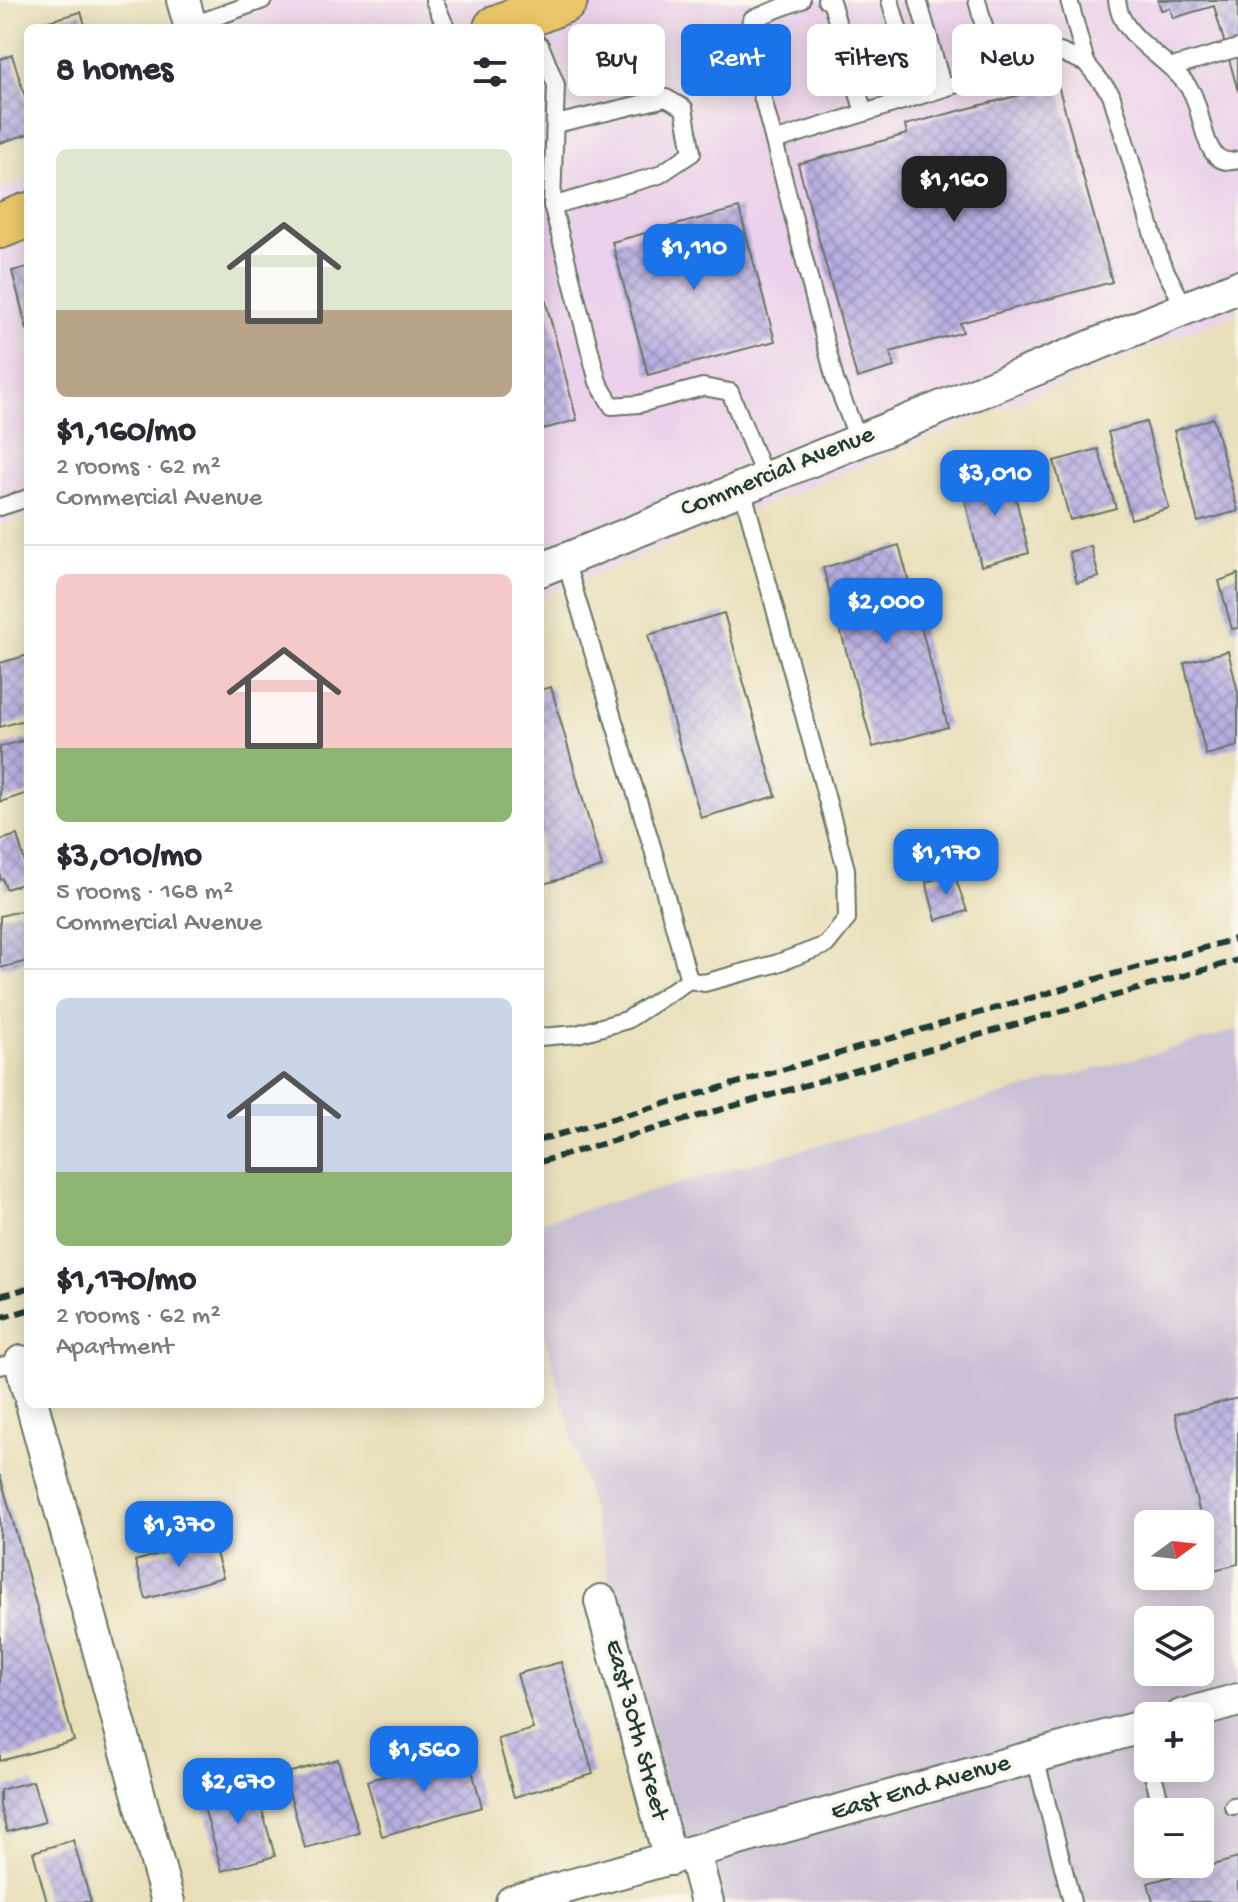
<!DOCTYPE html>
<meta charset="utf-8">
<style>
:root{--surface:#fff;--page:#f7f7f7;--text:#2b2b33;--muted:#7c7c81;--line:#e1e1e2;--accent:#1a73e8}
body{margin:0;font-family:"Gochi Hand",sans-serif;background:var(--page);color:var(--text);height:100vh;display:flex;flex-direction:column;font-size:30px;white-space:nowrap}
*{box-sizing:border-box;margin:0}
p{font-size:26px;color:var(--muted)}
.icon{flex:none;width:44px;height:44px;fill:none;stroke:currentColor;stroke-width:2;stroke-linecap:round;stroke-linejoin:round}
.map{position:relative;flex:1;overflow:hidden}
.details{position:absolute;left:24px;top:24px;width:520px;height:1384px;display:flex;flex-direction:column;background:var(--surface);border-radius:12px;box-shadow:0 4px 20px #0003}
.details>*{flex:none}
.top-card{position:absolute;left:568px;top:24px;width:550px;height:72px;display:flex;gap:16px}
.needle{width:52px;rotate:75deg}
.controls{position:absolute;left:1134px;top:1510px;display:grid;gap:16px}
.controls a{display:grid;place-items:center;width:80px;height:80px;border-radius:12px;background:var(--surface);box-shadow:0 4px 20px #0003;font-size:40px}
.price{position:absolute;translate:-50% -68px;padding:0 18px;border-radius:16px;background:var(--accent);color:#fff;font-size:26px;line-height:52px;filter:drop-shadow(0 2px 4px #0008)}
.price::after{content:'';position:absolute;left:50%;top:48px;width:24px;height:18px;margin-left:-12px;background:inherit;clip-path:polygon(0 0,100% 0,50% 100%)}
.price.on{background:#222;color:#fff}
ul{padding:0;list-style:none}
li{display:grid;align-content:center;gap:16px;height:424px;padding:0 32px}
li+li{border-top:2px solid var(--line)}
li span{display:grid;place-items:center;height:248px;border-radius:12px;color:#555}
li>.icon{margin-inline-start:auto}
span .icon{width:144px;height:144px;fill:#fffc;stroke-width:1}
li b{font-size:34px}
h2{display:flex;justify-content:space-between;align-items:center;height:96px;padding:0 32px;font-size:34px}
.tag{padding:0 28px;border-radius:12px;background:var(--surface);box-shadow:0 4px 20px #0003;font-size:28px;line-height:72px}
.tag.on{background:var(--accent);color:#fff}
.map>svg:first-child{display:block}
.built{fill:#ebd1eb}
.industrial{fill:#cbbfd5;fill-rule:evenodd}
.building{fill:url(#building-cross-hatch)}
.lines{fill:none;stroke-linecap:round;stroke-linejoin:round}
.lane-casing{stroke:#667663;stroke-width:20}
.street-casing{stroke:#667663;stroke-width:36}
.primary-casing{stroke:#667663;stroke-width:48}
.lane{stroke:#fff;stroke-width:16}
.street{stroke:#fff;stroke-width:32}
.primary{stroke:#ecc669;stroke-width:44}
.rail{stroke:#1f3d34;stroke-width:6;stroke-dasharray:12 6;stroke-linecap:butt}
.labels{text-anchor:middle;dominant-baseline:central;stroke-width:7;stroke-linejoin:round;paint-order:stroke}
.street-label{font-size:26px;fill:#1f3d34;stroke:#fbf7ec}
</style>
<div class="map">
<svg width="1238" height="1902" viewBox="0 0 1238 1902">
<defs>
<pattern id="building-cross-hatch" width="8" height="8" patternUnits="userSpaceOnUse" patternTransform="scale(2)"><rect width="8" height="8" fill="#b9aee2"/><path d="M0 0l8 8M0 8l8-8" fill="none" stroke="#968fb8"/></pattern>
</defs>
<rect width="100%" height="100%" fill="#fbf7ec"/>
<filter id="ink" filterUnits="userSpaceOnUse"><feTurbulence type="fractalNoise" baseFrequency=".0125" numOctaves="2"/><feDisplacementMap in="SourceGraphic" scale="16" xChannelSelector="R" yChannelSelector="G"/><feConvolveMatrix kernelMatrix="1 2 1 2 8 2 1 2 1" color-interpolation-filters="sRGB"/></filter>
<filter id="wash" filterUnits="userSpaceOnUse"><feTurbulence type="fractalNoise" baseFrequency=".006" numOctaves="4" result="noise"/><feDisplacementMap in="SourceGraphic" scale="32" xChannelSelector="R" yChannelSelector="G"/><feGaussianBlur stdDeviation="1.8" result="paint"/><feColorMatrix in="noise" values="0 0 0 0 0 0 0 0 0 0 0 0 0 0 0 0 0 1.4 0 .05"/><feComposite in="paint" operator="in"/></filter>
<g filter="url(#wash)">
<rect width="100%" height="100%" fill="#e9dfba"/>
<g class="built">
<polygon points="224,0 1238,0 1238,312 540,597 540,28 231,28"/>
<polygon points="28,179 28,515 0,525 0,190"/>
</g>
<path class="industrial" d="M 1238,1030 L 1238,1902 L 698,1902 L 540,1319 L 540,1222 ZM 1148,1524 L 1200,1524 L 1200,1576 L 1148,1576 ZM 1148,1620 L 1200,1620 L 1200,1672 L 1148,1672 ZM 1148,1716 L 1200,1716 L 1200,1768 L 1148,1768 ZM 1148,1812 L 1200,1812 L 1200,1864 L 1148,1864 Z"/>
<g id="blocks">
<g class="building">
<polygon points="1158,0 1238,0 1238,91 1214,6 1173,18 1170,8 1161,10"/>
<polygon points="81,12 86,28 47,28 45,22"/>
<polygon points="12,55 28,106 28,134 0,143 0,59"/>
<polygon points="1058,85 1112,282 960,323 963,332 890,352 894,367 857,378 798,164 907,134 905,125"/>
<polygon points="739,208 775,341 648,375 612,242"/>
<polygon points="28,267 28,328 27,329 12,271"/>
<polygon points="545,299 577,420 540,430 540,300"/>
<polygon points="1213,418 1238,511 1198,522 1174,431"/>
<polygon points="1146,422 1169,508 1131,519 1108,432"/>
<polygon points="1098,449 1116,508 1070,520 1054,461"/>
<polygon points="1009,470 1029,553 981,566 961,483"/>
<polygon points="899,545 948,727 873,747 823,568"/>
<polygon points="1091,546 1099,577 1077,583 1069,552"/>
<polygon points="1238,574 1238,628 1232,629 1219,581"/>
<polygon points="724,613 776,796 701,818 648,635"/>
<polygon points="1228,651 1238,692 1238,746 1206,755 1184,663"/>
<polygon points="28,655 28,719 0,727 0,663"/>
<polygon points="551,687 602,867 540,885 540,690"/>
<polygon points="28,739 28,793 0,802 0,747"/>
<polygon points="17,835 28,873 28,882 6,889 3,879 0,880 0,840"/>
<polygon points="954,874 967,911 936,920 926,882"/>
<polygon points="28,909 28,961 0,968 0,916"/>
<polygon points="1238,1398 1238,1564 1214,1570 1175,1414"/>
<polygon points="0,1475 74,1741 0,1761"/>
<polygon points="212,1539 223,1577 146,1599 135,1561"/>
<polygon points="561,1662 593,1774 514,1797 498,1739 533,1729 517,1674"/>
<polygon points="467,1752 482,1807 382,1836 367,1781"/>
<polygon points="338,1759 359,1833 305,1848 284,1774"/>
<polygon points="33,1781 45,1822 7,1832 0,1806 0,1790"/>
<polygon points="254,1782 275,1856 222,1871 201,1797"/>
<polygon points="73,1840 91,1902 47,1902 33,1852"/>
<polygon points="1238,1858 1238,1902 1153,1902 1148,1883"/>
</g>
</g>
</g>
<g filter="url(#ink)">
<use href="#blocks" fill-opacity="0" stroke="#667663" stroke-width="2"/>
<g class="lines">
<defs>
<g id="lane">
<polyline points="434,0 446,28"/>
<polyline points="826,0 831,1 864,113"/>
<polyline points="890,0 917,96"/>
<polyline points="918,0 943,88"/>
<polyline points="977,0 996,72"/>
<polyline points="1069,0 1086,63"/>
<path d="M 1117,0 C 1118,6 1119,13 1122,18 C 1136,46 1174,63 1191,91 C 1205,113 1201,170 1238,160"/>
<polyline points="190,26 263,0"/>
<polyline points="540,45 556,85 552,204 598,382 612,406 639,404 703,387 730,392 765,478"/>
<polyline points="1172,67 1238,48"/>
<polyline points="774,141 746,35 752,19 801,0"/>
<polyline points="552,206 659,175 692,153 684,108 666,98 556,124"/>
<polyline points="859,441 835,380 774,141 1060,52 1086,63 1111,94 1161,262 1185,308"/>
<polyline points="0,507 28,498"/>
<polyline points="565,560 654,853 689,980 704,983 775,964 826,945 847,919 846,869 742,488"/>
<polyline points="540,1037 577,1034 627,1020 689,980"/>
<polyline points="0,1366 21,1362"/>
<polyline points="1140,1727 1148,1757"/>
<polyline points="1035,1757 1072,1902"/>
<polyline points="1151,1768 1163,1812"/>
<polyline points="1233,1806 1238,1805"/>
</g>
<g id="street">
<polyline points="183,0 191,28"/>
<polyline points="540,570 1238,287"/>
<polyline points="21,1362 28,1389"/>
<polyline points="32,1404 168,1902"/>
<polyline points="601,1601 670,1859"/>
<polyline points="1181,1716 1238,1700"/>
<polyline points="694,1853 707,1902"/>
<polyline points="512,1902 1148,1725"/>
</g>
<g id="primary">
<polyline points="496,28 565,0"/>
<polyline points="0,226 28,215"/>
</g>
</defs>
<use href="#lane" class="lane-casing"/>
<use href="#street" class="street-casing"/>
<use href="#primary" class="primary-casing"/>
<use href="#lane" class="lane"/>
<use href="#street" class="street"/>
<use href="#primary" class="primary"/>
<g class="rail">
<polyline points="540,1140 1238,938"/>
<polyline points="540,1162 1238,960"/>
<polyline points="0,1296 28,1288"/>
<polyline points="0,1318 28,1310"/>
</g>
</g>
</g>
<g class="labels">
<g class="street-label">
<text transform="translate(778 473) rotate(-22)">Commercial Avenue</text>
<text transform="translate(635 1730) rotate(75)">East 30th Street</text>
<text transform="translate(921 1789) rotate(-16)">East End Avenue</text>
</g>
</g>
</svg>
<div class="controls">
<a><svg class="needle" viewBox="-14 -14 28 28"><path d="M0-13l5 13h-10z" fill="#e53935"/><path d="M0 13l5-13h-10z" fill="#7c7c81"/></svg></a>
<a><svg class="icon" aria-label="layers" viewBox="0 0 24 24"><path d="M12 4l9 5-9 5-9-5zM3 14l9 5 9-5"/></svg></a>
<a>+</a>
<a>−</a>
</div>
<b class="price on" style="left:954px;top:224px">$1,160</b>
<b class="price" style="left:694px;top:292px">$1,110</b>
<b class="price" style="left:995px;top:518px">$3,010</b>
<b class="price" style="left:886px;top:646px">$2,000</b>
<b class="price" style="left:946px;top:897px">$1,170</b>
<b class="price" style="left:179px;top:1569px">$1,370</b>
<b class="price" style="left:424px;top:1794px">$1,560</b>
<b class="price" style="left:238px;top:1826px">$2,670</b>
<div class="top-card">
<a class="tag">Buy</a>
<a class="tag on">Rent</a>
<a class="tag">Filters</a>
<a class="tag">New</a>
</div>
<section class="details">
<h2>8 homes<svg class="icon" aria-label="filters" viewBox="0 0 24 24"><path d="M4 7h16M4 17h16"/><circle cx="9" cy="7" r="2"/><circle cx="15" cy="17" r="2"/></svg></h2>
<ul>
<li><span style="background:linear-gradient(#dfe7d0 65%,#b9a48a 0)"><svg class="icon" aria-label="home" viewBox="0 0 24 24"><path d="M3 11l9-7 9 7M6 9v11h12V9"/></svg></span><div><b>$1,160/mo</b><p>2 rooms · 62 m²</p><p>Commercial Avenue</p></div></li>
<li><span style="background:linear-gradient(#f6c9c9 70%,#8fb573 0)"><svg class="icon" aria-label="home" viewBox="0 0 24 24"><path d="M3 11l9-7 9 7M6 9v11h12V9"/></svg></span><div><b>$3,010/mo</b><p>5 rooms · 168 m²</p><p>Commercial Avenue</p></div></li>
<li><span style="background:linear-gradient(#c9d6e8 70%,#8fb573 0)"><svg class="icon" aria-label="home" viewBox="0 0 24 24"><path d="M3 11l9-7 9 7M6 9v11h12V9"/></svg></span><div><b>$1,170/mo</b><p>2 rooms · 62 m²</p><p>Apartment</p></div></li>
</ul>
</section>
</div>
